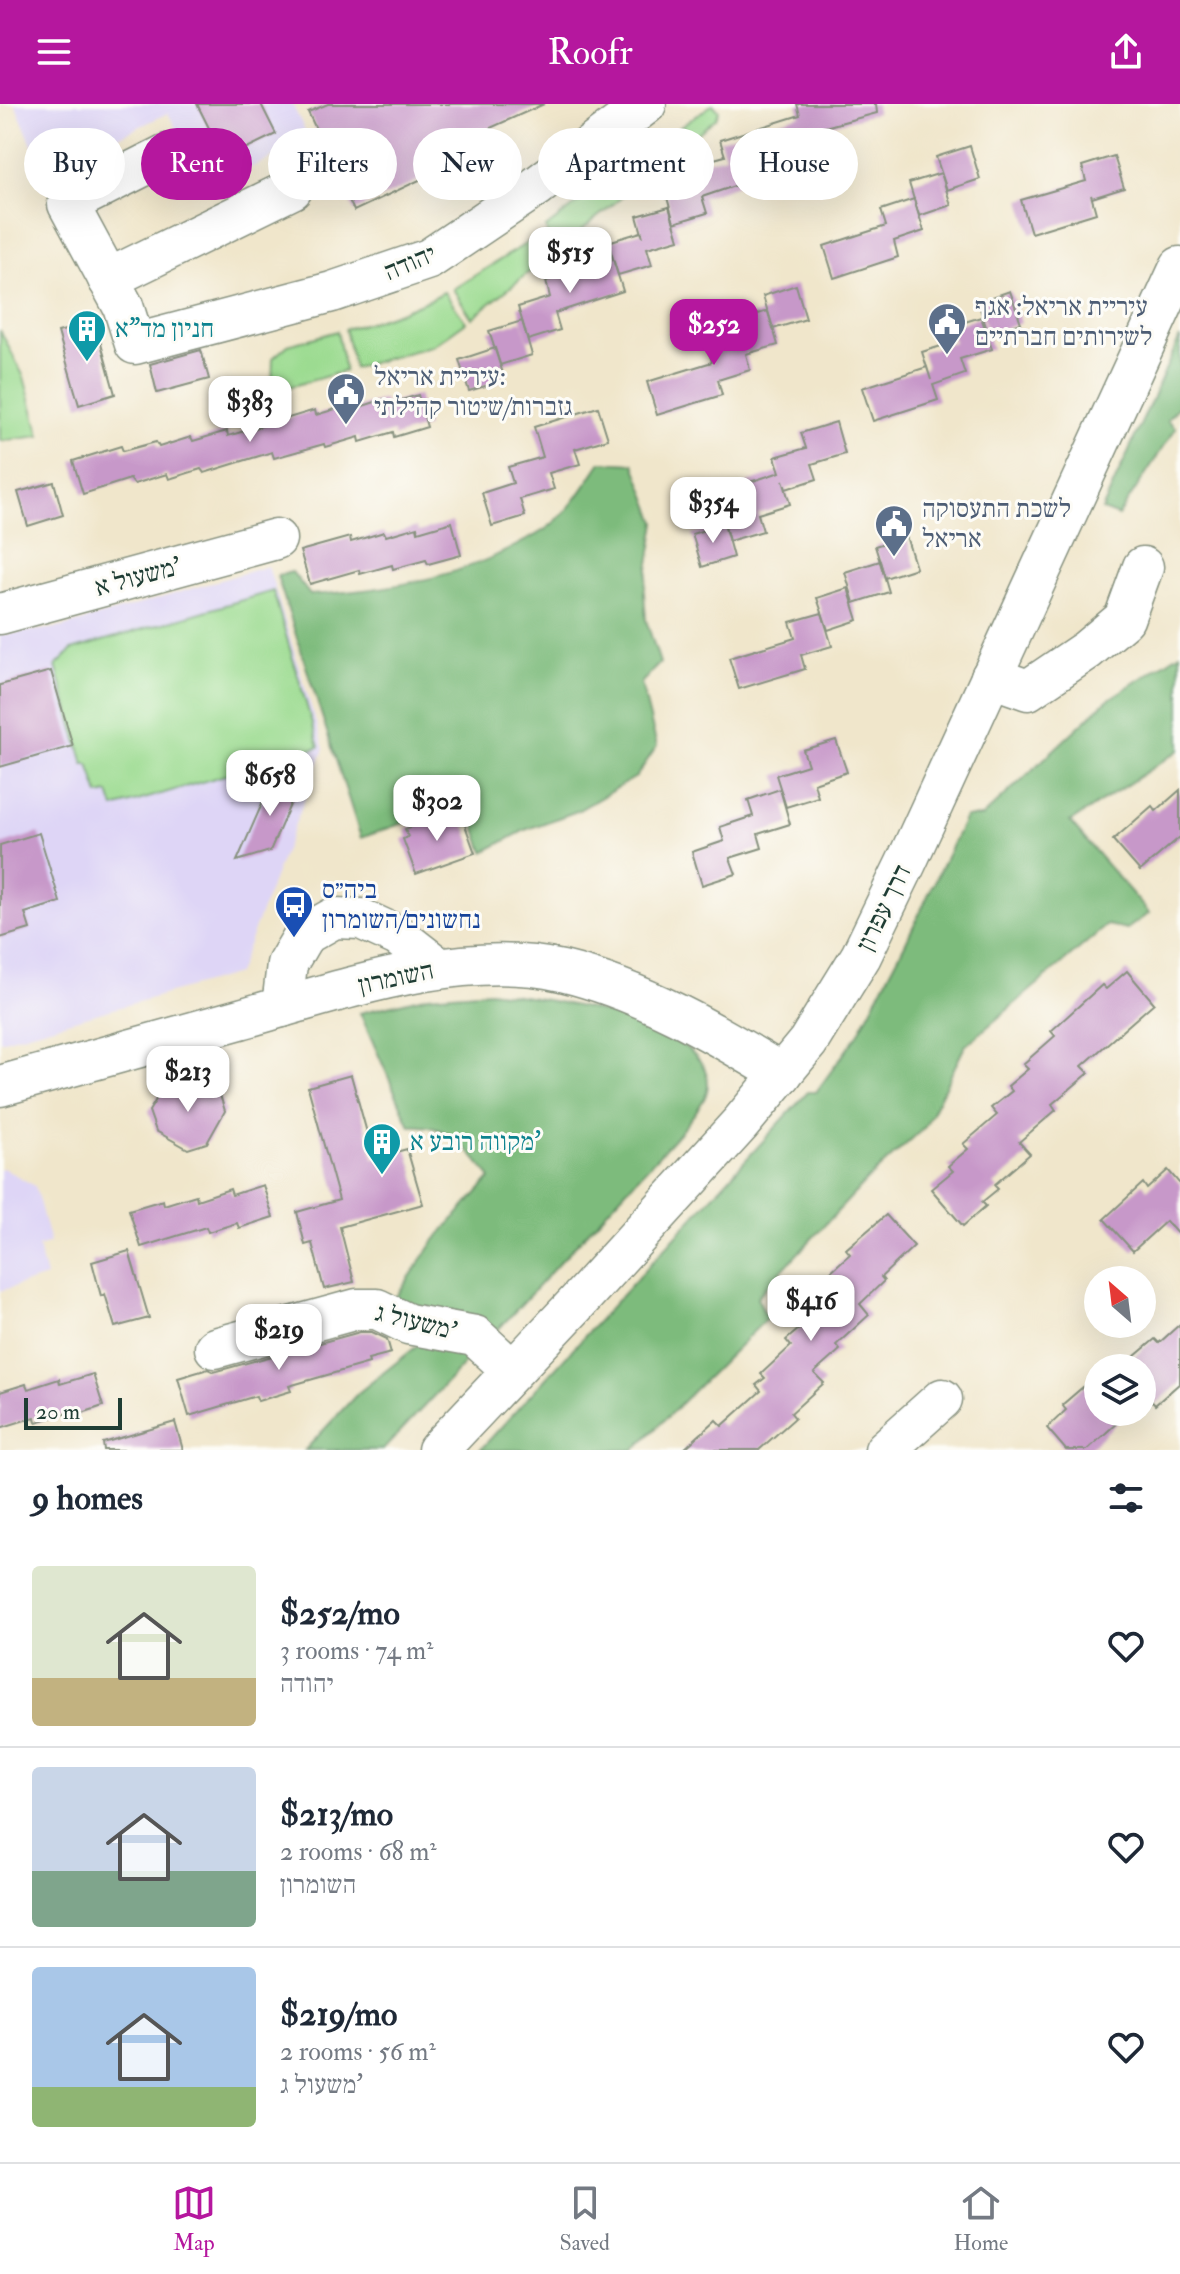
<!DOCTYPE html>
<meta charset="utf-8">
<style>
:root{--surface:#fff;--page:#f2f2f3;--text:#1f2937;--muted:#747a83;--line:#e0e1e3;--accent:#b5179e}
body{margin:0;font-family:"IM FELL Double Pica","Frank Ruhl Libre",serif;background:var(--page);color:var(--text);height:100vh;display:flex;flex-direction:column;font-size:30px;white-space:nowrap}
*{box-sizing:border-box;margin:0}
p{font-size:26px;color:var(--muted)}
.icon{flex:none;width:44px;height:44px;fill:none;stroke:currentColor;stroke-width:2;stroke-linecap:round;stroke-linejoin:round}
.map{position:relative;height:1346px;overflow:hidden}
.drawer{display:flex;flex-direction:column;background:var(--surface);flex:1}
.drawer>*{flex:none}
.hud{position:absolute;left:24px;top:24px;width:1132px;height:72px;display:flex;gap:16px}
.needle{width:52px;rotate:332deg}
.fabs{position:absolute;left:1084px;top:1162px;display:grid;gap:16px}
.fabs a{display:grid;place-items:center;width:72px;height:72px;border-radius:50%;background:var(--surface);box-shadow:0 8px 32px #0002;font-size:40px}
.scale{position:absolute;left:24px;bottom:20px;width:98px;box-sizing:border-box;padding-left:8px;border:4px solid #1f3d34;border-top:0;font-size:22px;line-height:28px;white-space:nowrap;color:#1f3d34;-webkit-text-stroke:6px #fdfcf7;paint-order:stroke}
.price{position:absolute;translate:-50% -68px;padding:0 18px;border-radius:16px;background:#fff;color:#222;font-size:26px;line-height:52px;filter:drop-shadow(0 2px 4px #0008)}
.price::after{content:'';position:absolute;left:50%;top:48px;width:24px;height:18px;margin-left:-12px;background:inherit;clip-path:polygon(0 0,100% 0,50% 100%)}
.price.active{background:var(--accent);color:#fff}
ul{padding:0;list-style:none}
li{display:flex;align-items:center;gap:24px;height:200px;padding:0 32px}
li+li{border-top:2px solid var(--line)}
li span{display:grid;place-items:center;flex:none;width:224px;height:160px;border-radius:8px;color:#555}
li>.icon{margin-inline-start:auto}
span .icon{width:96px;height:96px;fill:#fffc;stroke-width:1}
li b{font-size:34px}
h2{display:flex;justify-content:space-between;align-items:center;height:96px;padding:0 32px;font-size:34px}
.tag{padding:0 28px;border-radius:36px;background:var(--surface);box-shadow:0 8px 32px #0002;font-size:28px;line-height:72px}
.tag.active{background:var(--accent);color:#fff}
header{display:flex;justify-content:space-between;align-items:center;height:104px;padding:0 32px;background:var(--accent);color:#fff;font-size:36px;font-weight:600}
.dock{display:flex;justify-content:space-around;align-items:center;height:112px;border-top:2px solid var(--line);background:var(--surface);font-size:22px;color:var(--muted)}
.dock a{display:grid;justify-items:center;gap:4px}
.dock .active{color:var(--accent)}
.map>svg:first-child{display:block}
.built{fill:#ded5f6}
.green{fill:#9cdb91;stroke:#5e8c62;stroke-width:2}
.forest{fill:#7dbb7b;stroke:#4e7c58;stroke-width:2}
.building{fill:#c798c9}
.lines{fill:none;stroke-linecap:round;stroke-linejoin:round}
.minor-casing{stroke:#889280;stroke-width:43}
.minor{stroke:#fff;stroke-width:40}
.labels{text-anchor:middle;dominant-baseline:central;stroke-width:6;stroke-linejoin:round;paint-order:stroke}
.street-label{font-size:26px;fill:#1f3d34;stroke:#fdfcf7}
.service-label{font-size:26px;fill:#4e5e75;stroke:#fdfcf7;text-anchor:start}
.culture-label{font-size:26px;fill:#0d838f;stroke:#fdfcf7;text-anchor:start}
.transit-label{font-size:26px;fill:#164399;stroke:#fdfcf7;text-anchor:start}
</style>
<header><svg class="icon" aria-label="menu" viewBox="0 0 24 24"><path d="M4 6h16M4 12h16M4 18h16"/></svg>Roofr<svg class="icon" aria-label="share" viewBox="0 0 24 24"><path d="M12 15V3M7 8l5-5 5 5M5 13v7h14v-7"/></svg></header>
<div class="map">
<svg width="1180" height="1346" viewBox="0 0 1180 1346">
<rect width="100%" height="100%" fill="#fdfcf7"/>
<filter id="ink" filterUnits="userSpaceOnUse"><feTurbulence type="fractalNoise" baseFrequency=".0125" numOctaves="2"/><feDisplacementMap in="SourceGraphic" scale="16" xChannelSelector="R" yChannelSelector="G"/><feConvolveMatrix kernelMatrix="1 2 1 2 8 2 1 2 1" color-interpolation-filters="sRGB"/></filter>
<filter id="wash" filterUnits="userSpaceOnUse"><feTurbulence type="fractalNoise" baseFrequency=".006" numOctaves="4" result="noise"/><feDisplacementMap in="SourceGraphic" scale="32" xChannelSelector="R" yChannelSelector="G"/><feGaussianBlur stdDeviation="1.8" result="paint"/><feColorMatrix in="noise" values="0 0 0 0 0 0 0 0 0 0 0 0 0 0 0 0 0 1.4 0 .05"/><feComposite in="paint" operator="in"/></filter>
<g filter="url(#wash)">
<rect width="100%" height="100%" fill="#f0e6cb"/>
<g class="built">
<polygon points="15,0 292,0 310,36 208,84 168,9 44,69"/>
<polygon points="268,462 324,645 237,870 0,937 0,531 63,523"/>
<polygon points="3,1064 35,1082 50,1139 38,1143 46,1173 0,1187 0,1065"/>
</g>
<g class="green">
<polygon points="713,0 719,7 716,14 673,51 669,31"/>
<polygon points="659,36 664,58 552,151 546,124"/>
<polygon points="532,136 538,140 543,157 472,214 453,185"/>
<path d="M 444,188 L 466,218 L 434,241 L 354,264 L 345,225 C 379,216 413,205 444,188 Z"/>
<polygon points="0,226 24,273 40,332 0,337"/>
<polygon points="337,227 345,267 272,288 273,254 288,241"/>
<polygon points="273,487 319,643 114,704 109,689 99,691 89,660 84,660 56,562 72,546"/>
</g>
<g class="forest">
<polygon points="1180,233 1180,301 1167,316 1176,324 1118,412 1102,406"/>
<path d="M 601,358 L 634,360 L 656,418 L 644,489 L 646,516 L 660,559 L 641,579 L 657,642 L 636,673 L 577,707 L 525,726 L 484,748 L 468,702 L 445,704 L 361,734 L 277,472 L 292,468 L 310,491 C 383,486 454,476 519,440 C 530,434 542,429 551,421 C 572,404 586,380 601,358 Z"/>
<polygon points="1180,549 1180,646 1070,718 1149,809 1127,825 1107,821 965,942 925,1023 868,1075 757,1193 767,1214 634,1346 480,1346 808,988 816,988 858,930 905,840 965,713 982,713 1106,597"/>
<path d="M 490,887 C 540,894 693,915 707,972 C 709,980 708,987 704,995 C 686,1026 653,1056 629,1083 C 584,1132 538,1182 493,1231 L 394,1196 L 435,1136 L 491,1074 C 467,1045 452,1019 410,1022 L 360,909 L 428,892 Z"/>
<polygon points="422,1238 475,1248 383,1346 305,1346 358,1289"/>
</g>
<g id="blocks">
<g class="building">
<polygon points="197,0 261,0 276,30 228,53 215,28 212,30"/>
<polygon points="328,0 544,0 457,39 464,55 354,107 308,8"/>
<polygon points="797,0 876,0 877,9 821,24 826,39 762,56 763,58 751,62 755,75 702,93 707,109 674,119 665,86 697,77 692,61 725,52 720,36 800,11"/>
<polygon points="970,42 980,75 947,86 936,53"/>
<polygon points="1114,52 1124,84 1092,94 1091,91 1096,109 1031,129 1021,96 1086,77 1082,62"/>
<polygon points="941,69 951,101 919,112 909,79"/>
<polygon points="914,95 924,127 894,137 898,153 834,174 824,142 886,122 881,106"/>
<polygon points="669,103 679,135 647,144 652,161 618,171 608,138 641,128 643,133 637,112"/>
<polygon points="612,152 623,187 555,209 560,226 528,236 518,203 550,193 546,177 580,166 578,161"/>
<polygon points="796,181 806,215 773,225 763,192"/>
<polygon points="1010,187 1021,219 988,229 978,198"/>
<polygon points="768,207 778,241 746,250 750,266 718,276 722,291 657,311 647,278 712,258 707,242 739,233 735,217"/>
<polygon points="981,213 992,245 960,255 965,270 933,281 938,296 873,317 862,284 927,263 931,276 922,248 954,238 949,223"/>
<polygon points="522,217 532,251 500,261 489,227"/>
<polygon points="95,218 115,290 79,301 58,228"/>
<polygon points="495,244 505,276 469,287 459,256"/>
<polygon points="201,246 209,275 157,289 150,260"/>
<polygon points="418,291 427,323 394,333 393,328 360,338 359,333 325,343 324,340 274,354 272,348 204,369 201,365 169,375 167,370 134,380 130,375 83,390 73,357 121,342 123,347 156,338 159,343 191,333 193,337 227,327 228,332 315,306 316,311 349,301 351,306 384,295 385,301"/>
<polygon points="598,303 608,335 575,345 580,360 549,369 554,385 520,395 525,412 492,422 482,389 513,379 508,363 543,353 534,323"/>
<polygon points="836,318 845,350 812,360 817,375 786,385 783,376 790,400 758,410 763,427 729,437 720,404 752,395 747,379 780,368 775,353 806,344 801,329"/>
<polygon points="54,378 63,411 28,422 18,388"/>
<polygon points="452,418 461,451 428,460 426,456 393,465 392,461 360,470 359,466 310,480 300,447 350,433 351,438 384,428 386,432 417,423 418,428"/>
<polygon points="724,420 733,453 702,463 692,430"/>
<polygon points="906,432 916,464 885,474 875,442"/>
<polygon points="880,457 889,488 854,499 845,468"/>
<polygon points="848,484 858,516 828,526 817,494"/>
<polygon points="822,509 832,542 801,551 805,565 739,585 729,554 795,534 790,518"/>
<polygon points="51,567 73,642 0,663 0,581"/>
<polygon points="836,636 847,668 814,679 818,693 786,703 776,671 808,661 803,646"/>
<polygon points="275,670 299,680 270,747 237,757"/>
<polygon points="780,685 790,720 758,730 762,744 730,754 736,770 702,781 692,748 724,737 720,723 753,712 748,696"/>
<polygon points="1180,686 1180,733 1140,767 1113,736 1152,702 1156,707"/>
<polygon points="445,711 448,718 462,713 475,749 416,770 403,735 408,733 405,725"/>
<polygon points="39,729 60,798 25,809 30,825 0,834 0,741"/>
<polygon points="1127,867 1154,899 1082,962 1089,969 1052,1000 1056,1006 1019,1038 1030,1050 994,1081 998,1085 982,1098 986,1102 963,1122 931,1085 953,1067 948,1062 968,1045 963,1040 997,1011 991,1004 1012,987 1008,982 1028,965 1023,960 1055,932 1051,927 1102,881 1106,885"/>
<polygon points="351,971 374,1054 407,1045 423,1100 340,1123 354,1178 324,1185 312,1139 305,1141 297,1108 339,1096 308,983"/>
<polygon points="202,977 219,988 225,1007 207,1039 188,1045 156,1027 149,1007 160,989"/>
<polygon points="1168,1066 1180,1080 1180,1133 1166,1117 1133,1147 1104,1115 1143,1079 1147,1085"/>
<polygon points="263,1081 273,1113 239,1124 237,1119 208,1128 206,1123 141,1143 129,1106 163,1096 164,1101 196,1091 197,1096 230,1085 232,1091"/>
<polygon points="886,1111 914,1142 881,1173 884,1177 860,1200 869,1211 836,1241 840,1246 814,1269 824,1279 791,1309 795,1314 759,1346 683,1346 716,1316 722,1322 761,1287 756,1281 765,1274 761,1270 791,1242 786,1236 806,1219 800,1213 810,1205 806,1200 835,1174 830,1168 850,1150 846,1145"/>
<polygon points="129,1147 149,1214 115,1223 105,1190 101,1192 92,1158"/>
<polygon points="1180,1220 1180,1279 1155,1301 1147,1292 1142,1297 1142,1264 1104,1264 1115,1255 1122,1263 1155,1235 1159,1239"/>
<polygon points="360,1228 372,1228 387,1235 391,1249 368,1255 369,1259 289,1282 291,1287 258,1297 256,1292 189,1312 178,1274 208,1265 214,1268"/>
<polygon points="93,1270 103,1302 70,1313 68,1309 36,1318 35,1313 0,1324 0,1288 26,1280 28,1285 59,1275 60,1280"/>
<polygon points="1098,1270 1098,1308 1129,1308 1087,1346 1066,1346 1047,1324 1066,1306 1062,1301"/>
<polygon points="175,1318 183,1346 104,1346 103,1339"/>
</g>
</g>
</g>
<g filter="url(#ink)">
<use href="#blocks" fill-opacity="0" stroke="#889280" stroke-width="2"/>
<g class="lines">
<defs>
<g id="minor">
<polyline points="167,50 68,100 123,202 135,240 332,188 429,155 536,83 646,0"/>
<polyline points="108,175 292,85"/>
<polyline points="0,510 276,435"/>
<polyline points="991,573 1028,586 1087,546 1124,515 1143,463"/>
<polyline points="282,903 287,860 304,831 334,814 361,815 398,832 439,864"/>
<path d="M 0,982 C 80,960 160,937 240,915 C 337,888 461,843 562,867 C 641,886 714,928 782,970"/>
<polyline points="215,1244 357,1205 377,1205 408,1220 475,1232 512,1266"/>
<polyline points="438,1346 575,1201 740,1020 808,938 861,852 906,759 1180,163"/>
<polyline points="885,1346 942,1295"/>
</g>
</defs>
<use href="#minor" class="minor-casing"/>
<use href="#minor" class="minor"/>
</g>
</g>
<defs>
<symbol id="civic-pin" viewBox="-11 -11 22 30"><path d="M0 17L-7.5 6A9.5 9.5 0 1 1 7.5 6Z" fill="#5c6f8a" stroke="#fdfcf7"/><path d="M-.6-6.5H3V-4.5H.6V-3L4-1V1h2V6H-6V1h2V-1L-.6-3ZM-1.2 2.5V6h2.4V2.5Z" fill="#fff"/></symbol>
<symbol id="building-pin" viewBox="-11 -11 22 30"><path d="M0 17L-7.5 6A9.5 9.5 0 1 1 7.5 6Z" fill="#0f9aa8" stroke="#fdfcf7"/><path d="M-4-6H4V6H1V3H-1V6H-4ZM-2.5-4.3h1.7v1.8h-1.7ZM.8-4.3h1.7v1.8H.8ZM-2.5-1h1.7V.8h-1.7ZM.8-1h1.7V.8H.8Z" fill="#fff"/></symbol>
<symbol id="bus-pin" viewBox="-11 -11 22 30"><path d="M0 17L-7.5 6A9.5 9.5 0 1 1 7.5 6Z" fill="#1a4fb4" stroke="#fdfcf7"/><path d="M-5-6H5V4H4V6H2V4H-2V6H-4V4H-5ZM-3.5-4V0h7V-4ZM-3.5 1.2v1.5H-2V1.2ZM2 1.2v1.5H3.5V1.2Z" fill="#fff"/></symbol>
</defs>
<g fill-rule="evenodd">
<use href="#civic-pin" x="925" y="196" width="44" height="60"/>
<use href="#building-pin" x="65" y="203" width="44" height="60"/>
<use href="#civic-pin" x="324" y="266" width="44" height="60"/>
<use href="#civic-pin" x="872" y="398" width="44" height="60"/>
<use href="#bus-pin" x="272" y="779" width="44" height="60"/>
<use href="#building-pin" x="360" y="1016" width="44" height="60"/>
</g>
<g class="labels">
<g class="street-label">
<text transform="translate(410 159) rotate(-23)">יהודה</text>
<text transform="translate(138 473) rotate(-15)">משעול א'</text>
<text transform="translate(884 804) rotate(-64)">דרך עפרון</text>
<text transform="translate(396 874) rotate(-12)">השומרון</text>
<text transform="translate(416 1218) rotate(14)">משעול ג'</text>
</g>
<g class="service-label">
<text x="975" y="203">עיריית אריאל: אגף<tspan x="975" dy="30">לשירותים חברתיים</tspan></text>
<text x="374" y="273">עיריית אריאל:<tspan x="374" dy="30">גזברות/שיטור קהילתי</tspan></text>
<text x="922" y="405">לשכת התעסוקה<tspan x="922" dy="30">אריאל</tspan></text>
</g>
<g class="culture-label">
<text x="115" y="225">חניון מד"א</text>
<text x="410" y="1038">מקווה רובע א'</text>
</g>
<g class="transit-label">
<text x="322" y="786">ביה״ס<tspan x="322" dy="30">נחשונים/השומרון</tspan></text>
</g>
</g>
</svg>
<div class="fabs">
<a><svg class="needle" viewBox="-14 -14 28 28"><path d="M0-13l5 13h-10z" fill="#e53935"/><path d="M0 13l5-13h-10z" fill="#747a83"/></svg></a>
<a><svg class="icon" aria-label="layers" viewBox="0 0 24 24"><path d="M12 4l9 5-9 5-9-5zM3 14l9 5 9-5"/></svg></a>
</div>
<div class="scale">20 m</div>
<b class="price" style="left:570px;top:191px">$515</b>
<b class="price active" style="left:714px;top:263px">$252</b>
<b class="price" style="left:250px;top:340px">$383</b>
<b class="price" style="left:713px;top:441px">$354</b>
<b class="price" style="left:270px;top:714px">$658</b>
<b class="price" style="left:437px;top:739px">$302</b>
<b class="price" style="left:188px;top:1010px">$213</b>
<b class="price" style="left:811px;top:1239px">$416</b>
<b class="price" style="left:279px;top:1268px">$219</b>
<div class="hud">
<a class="tag">Buy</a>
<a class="tag active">Rent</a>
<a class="tag">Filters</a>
<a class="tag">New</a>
<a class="tag">Apartment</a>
<a class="tag">House</a>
</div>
</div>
<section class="drawer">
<h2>9 homes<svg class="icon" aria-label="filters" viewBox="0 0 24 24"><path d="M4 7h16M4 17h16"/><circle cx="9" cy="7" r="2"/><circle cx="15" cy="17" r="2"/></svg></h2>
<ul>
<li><span style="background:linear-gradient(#dfe7d0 70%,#c2b280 0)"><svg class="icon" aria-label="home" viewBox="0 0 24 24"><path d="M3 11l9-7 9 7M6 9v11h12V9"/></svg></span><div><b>$252/mo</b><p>3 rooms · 74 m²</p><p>יהודה</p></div><svg class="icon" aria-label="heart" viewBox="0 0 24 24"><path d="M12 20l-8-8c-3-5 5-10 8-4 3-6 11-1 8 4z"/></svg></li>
<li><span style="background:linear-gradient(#c9d6e8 65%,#7fa58c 0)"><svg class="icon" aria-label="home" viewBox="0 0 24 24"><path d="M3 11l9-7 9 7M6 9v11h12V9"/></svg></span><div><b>$213/mo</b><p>2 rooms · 68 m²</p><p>השומרון</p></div><svg class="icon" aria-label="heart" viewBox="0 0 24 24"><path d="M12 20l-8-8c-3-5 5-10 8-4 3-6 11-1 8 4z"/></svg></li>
<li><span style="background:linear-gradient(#a9c7e8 75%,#8fb573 0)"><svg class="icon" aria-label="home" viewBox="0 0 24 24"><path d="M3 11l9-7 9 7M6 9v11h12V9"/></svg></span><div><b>$219/mo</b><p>2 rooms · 56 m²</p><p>משעול ג'</p></div><svg class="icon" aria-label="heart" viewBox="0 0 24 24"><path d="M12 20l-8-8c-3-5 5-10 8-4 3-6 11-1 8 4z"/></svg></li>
</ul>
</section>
<nav class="dock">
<a class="active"><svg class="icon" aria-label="map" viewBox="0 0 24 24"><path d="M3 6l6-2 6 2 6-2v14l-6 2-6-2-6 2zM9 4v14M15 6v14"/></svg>Map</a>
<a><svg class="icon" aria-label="saved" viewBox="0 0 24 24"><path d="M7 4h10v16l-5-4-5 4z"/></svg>Saved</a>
<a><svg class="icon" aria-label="home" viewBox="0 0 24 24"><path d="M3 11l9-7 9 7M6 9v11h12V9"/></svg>Home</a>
</nav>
